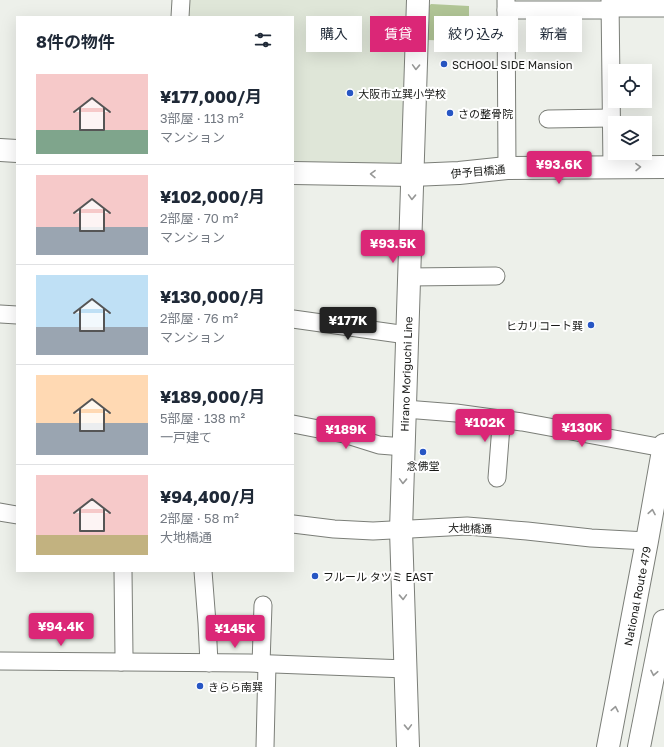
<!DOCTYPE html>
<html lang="ja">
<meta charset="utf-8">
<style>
:root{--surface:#fff;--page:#f6f6f7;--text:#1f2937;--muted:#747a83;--line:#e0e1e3;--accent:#db2777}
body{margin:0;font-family:"Golos Text","Noto Sans JP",sans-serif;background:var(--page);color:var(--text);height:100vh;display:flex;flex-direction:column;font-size:15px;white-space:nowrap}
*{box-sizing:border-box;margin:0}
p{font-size:13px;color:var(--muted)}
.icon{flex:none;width:22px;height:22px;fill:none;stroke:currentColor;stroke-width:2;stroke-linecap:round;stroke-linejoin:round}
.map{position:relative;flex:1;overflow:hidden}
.details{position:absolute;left:16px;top:16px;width:278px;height:556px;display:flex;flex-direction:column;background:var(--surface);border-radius:0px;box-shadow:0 4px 16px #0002}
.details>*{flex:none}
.hud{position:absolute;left:306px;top:16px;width:298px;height:36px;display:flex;gap:8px}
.buttons{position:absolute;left:608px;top:64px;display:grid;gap:8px}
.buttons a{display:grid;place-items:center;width:44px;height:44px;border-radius:0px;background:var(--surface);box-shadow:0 4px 16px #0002;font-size:20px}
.price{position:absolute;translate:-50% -34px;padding:0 9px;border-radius:4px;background:var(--accent);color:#fff;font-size:13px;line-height:26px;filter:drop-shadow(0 1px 2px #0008)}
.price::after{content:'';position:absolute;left:50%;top:24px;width:12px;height:9px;margin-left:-6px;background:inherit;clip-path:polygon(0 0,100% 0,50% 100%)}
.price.on{background:#222;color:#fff}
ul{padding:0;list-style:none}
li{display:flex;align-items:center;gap:12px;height:100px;padding:0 20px}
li+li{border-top:1px solid var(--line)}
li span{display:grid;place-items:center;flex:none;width:112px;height:80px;border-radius:0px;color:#555}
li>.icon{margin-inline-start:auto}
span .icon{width:48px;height:48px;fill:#fffc;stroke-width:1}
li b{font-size:17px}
h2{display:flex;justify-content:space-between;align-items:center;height:48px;padding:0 20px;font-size:17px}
.pill{padding:0 14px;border-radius:0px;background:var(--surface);box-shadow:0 4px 16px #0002;font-size:14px;line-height:36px}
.pill.on{background:var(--accent);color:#fff}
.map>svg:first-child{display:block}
.built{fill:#dfe6d8}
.green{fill:#b1c596}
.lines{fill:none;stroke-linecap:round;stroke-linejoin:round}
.minor-casing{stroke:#7b7e78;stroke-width:19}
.tertiary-casing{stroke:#7b7e78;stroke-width:24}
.secondary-casing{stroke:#7b7e78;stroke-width:24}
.trunk-casing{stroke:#7b7e78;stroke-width:24}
.minor{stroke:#fff;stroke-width:17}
.tertiary{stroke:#fff;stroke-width:22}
.secondary{stroke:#fff;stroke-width:22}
.trunk{stroke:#fff;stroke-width:22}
.oneway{stroke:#979897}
.poi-dot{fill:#2756c4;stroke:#fff;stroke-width:1.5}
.labels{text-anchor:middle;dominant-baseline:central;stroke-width:4;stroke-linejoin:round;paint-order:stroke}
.poi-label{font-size:11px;fill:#181917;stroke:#fff;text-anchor:start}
.street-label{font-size:11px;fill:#181917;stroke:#fff}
</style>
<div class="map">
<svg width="664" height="747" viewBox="0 0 664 747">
<rect width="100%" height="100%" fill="#edf0ea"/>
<polygon class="built" points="188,0 410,0 404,168 293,168 293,17 187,17"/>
<polygon class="green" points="431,4 469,6 469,20 464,20 464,41 427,40 428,7"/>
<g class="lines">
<defs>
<g id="minor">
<polyline points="506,0 507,168"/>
<polyline points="610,0 612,168"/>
<polyline points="610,8 664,8"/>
<polyline points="506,10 610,10"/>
<polyline points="180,17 181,0"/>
<polyline points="548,119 611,118"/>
<polyline points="409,277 496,276"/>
<polyline points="0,314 17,315"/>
<polyline points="293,319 407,335"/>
<polyline points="405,409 456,413 522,422 663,448"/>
<polyline points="293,424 344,434 379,445 404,447"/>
<polyline points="497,478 501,426 505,419"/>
<polyline points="0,512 17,515"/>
<polyline points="293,524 334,529 373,531 467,526 527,531 591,538 647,541"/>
<polyline points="203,571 207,623 209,663"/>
<polyline points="0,661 249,663 406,669"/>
<polyline points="121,662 124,656 123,571"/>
<polyline points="261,664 263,605"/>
<polyline points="265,747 267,664"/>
</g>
<g id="tertiary">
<polyline points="0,150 17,151"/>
<polyline points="293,173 412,175 459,173 507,168 664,167"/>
</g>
<polyline id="secondary" points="408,747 401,530 418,0"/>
<g id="trunk">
<polyline points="608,747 647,541 664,445"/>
<polyline points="639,747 664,621"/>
</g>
</defs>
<use href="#minor" class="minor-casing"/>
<use href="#tertiary" class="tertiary-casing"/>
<use href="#secondary" class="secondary-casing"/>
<use href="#trunk" class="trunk-casing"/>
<use href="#minor" class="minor"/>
<use href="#tertiary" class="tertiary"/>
<use href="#secondary" class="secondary"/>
<use href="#trunk" class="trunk"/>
</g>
<defs><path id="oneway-chevron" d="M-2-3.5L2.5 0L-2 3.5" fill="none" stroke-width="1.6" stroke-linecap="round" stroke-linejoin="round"/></defs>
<g class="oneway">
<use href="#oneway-chevron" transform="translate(416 67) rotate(92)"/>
<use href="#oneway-chevron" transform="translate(638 167) rotate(-1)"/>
<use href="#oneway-chevron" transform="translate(373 174) rotate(-179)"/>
<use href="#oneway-chevron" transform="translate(412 197) rotate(92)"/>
<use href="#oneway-chevron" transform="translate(403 481) rotate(92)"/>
<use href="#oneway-chevron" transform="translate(652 512) rotate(-80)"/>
<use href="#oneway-chevron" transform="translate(403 597) rotate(88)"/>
<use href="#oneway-chevron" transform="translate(654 673) rotate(101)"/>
<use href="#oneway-chevron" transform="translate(615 709) rotate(-79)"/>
<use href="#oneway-chevron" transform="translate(408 727) rotate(88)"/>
</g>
<g class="poi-dot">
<circle cx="444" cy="64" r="4"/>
<circle cx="350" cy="93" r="4"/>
<circle cx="450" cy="113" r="4"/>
<circle cx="591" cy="325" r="4"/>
<circle cx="423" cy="452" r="4"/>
<circle cx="315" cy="576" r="4"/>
<circle cx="200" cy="686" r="4"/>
</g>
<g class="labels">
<g class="poi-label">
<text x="452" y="64">SCHOOL SIDE Mansion</text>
<text x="358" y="93">大阪市立巽小学校</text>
<text x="458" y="113">さの整骨院</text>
<text x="583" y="325" text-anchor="end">ヒカリコート巽</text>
<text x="423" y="465" text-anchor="middle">念佛堂</text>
<text x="323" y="576">フルール タツミ EAST</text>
<text x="208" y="686">きらら南巽</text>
</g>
<g class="street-label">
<text transform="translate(478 171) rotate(-5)">伊予目橋通</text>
<text transform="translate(406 374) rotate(-88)">Hirano Moriguchi Line</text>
<text transform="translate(470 528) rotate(1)">大地橋通</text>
<text transform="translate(637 596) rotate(-79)">National Route 479</text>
</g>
</g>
</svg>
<div class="buttons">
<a><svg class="icon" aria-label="locate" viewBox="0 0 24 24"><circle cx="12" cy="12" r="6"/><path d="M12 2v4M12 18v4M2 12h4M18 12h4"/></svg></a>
<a><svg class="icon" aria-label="layers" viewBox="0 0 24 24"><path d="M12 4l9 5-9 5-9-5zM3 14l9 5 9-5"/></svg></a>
</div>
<b class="price" style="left:559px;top:185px">¥93.6K</b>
<b class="price" style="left:393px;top:264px">¥93.5K</b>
<b class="price on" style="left:348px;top:341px">¥177K</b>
<b class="price" style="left:485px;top:443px">¥102K</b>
<b class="price" style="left:582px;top:448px">¥130K</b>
<b class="price" style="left:346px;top:450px">¥189K</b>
<b class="price" style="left:61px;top:647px">¥94.4K</b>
<b class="price" style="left:235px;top:649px">¥145K</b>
<div class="hud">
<a class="pill">購入</a>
<a class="pill on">賃貸</a>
<a class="pill">絞り込み</a>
<a class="pill">新着</a>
</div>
<section class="details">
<h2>8件の物件<svg class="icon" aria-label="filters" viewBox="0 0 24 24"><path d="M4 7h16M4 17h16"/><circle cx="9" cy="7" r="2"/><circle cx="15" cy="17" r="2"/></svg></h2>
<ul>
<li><span style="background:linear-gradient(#f6c9c9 70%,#7fa58c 0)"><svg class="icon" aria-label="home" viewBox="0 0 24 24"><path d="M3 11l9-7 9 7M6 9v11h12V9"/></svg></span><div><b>¥177,000/月</b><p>3部屋 · 113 m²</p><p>マンション</p></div></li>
<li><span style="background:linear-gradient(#f6c9c9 65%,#9aa5b1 0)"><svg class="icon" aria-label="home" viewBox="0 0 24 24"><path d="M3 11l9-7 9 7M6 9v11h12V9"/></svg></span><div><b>¥102,000/月</b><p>2部屋 · 70 m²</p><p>マンション</p></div></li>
<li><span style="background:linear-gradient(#bfe0f5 65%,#9aa5b1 0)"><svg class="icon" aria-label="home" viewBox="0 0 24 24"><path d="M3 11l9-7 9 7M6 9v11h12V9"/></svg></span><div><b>¥130,000/月</b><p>2部屋 · 76 m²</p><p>マンション</p></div></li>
<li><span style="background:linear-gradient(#ffd9b3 60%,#9aa5b1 0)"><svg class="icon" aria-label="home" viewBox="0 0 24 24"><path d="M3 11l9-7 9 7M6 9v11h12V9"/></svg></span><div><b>¥189,000/月</b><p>5部屋 · 138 m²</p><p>一戸建て</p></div></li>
<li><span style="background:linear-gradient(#f6c9c9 75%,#c2b280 0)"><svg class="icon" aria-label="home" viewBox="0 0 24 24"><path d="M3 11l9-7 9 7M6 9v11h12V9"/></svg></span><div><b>¥94,400/月</b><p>2部屋 · 58 m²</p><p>大地橋通</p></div></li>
</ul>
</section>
</div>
